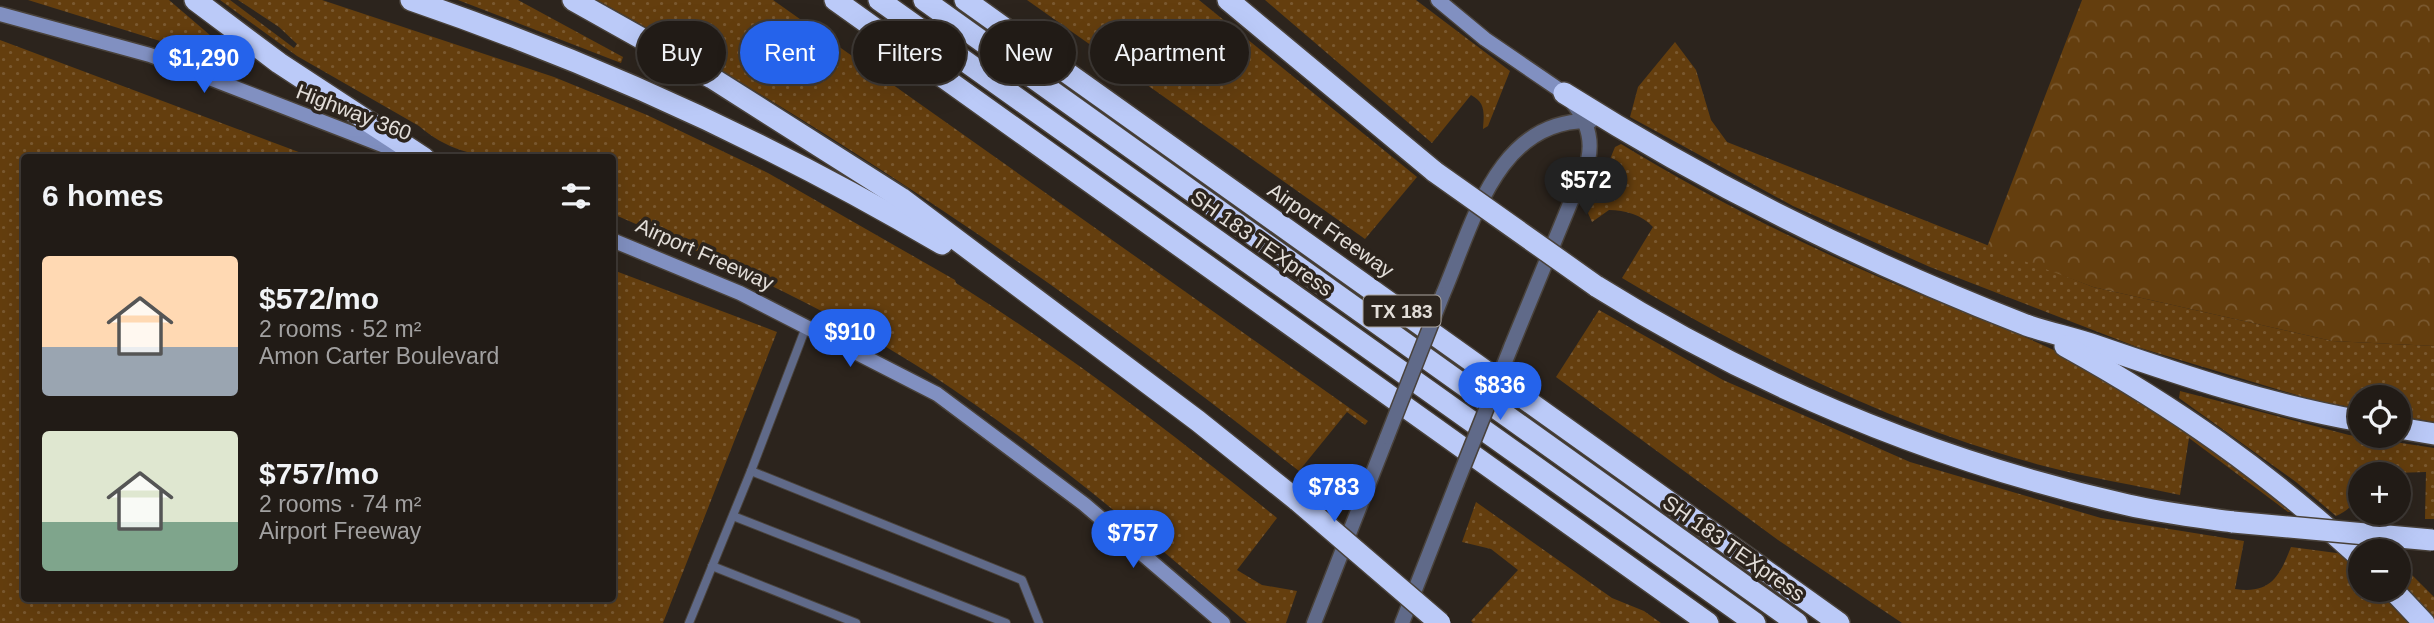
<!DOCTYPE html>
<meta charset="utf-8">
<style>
:root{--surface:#211b16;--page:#2d2823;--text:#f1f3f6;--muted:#a2a1a1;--line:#3e3935;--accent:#2563eb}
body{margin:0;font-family:Arial,sans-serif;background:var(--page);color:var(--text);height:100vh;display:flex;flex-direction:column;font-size:26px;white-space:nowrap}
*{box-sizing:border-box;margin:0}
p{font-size:23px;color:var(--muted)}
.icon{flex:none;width:38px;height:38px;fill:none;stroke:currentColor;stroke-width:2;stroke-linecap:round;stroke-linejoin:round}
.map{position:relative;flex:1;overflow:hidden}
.panel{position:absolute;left:21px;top:154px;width:595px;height:448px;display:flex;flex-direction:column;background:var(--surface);border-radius:7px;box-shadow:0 7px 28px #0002,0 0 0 2px var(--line)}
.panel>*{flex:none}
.top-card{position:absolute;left:637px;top:21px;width:665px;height:63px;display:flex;gap:14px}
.fabs{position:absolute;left:2348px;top:385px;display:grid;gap:14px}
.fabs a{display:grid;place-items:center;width:63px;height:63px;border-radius:50%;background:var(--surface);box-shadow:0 7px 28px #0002,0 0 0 2px var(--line);font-size:35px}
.price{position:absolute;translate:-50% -60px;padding:0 16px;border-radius:24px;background:var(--accent);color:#fff;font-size:23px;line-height:46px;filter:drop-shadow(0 2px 4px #0008)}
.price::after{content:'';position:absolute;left:50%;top:42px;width:21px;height:16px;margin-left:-10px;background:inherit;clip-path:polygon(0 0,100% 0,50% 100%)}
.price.selected{background:#222;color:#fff}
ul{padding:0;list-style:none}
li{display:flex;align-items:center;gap:21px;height:175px;padding:0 21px}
li span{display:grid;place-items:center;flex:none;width:196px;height:140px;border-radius:7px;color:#555}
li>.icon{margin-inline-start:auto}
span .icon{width:84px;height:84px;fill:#fffc;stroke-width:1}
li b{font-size:30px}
h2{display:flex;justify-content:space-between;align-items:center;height:84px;padding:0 21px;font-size:30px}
.tag{padding:0 24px;border-radius:32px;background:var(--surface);box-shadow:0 7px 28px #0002,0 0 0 2px var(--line);font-size:24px;line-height:63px}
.tag.selected{background:var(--accent);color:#fff}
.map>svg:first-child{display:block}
.grass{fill:url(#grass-dots)}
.forest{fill:url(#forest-crowns)}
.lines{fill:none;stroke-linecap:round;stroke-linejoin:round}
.service-casing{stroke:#49423b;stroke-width:10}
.tertiary-casing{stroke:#49423b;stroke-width:17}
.secondary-casing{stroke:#49423b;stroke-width:17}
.motorway-casing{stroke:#49423b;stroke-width:24}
.service{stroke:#606a89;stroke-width:8}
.tertiary{stroke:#606a89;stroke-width:14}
.secondary{stroke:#8190c1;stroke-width:14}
.motorway{stroke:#bbcaf8;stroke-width:21}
.tertiary-bridge-casing{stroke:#49423b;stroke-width:17;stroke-linecap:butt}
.motorway-bridge-casing{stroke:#49423b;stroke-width:24;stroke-linecap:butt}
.tertiary-bridge{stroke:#606a89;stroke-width:14}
.motorway-bridge{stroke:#bbcaf8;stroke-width:21}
.labels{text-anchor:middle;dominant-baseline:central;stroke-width:7;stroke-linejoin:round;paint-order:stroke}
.shield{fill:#2c241d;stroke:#aca6a1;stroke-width:2}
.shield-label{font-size:19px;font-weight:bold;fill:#e3ded9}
.street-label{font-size:21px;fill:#e3ded9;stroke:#2c241d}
</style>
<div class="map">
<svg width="2434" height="623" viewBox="0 0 2434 623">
<defs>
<pattern id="grass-dots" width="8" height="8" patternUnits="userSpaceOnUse" patternTransform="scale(1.75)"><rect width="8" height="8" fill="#643e0e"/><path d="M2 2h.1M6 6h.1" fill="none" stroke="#7a5930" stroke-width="1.8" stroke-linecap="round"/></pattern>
<pattern id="forest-crowns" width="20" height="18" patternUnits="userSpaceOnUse" patternTransform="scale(1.75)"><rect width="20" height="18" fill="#643e0e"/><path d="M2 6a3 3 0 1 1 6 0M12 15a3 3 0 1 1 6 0" fill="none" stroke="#7a5930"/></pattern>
</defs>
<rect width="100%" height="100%" fill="#2c241d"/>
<g class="grass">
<polygon points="28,0 169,0 232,54 231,63"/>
<path d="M 220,0 L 230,0 L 294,48 L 297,44 L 279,27 L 238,0 L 322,0 L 554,77 L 647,115 L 768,173 L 955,280 L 956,283 C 1069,354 1173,434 1277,518 L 1237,570 L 1262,585 L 1297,591 L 1286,623 L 1247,623 C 1145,535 1043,448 930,374 C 830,309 721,261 613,214 L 612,158 C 549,158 470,172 419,126 L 297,56 Z"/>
<polygon points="458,0 518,0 623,57 621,63"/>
<path d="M 597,0 L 773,0 L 1368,421 L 1365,425 L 1347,412 L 1299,471 C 1078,296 845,136 597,0 Z"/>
<polygon points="1027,0 1199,0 1417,177 1365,239"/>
<path d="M 1265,0 L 1416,0 L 1510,71 L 1488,126 L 1483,129 C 1484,113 1486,103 1471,95 L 1432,143 Z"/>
<polygon points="0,40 312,157 24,158 24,598 612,598 613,270 777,332 663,623 0,623"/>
<polygon points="1675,42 1696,70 1711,120 1727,142 2093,287 2332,341 2434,346 2434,422 2399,416 2399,397 2361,397 2361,409 2313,400 2137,347 1930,267 1793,206 1630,117 1638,87"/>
<path d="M 1621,144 C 1705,195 1791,239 1881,278 C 1953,309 2027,334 2096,371 C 2168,410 2231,462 2295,512 L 2288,512 L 2189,438 L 2180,495 C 2135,485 2089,478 2044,466 C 1893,426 1756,357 1622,278 L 1653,227 C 1642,215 1625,210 1609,210 L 1592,222 L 1588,213 L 1615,147 Z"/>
<path d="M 1599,310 L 1723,380 L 1910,462 L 2101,518 L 2244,541 L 2235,589 C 2270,594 2279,578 2291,547 L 2344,554 L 2361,572 L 2361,590 L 2377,590 L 2408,623 L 1902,623 L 1778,540 L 1556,377 Z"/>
<path d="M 2180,391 L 2349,435 L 2434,448 L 2434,519 L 2425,519 L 2426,472 L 2361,474 C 2361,494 2355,508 2336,516 L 2296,482 L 2179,398 Z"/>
<polygon points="1476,502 1612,598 1644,611 1661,623 1473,623 1471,621 1518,570 1491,549 1462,542"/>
<polygon points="2399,562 2434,597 2434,620 2399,581"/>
</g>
<polygon class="forest" points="2082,0 2434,0 2434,346 2332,341 2093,287 1987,247"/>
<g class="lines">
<defs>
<g id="service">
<polyline points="806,327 751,471 1022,580 1039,623"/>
<polyline points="733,516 1006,623"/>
<polyline points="712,566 856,623"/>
<polyline points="689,623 751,471"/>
</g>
<g id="tertiary">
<path d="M 1443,294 C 1473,224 1497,118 1591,121"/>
<path d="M 1511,347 L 1588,160 C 1593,139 1586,119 1572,102"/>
<polyline points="1314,623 1387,437"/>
<polyline points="1402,623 1456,485"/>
</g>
<g id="secondary">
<polyline points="1438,0 1485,39 1564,93"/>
<polyline points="0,14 150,55 408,155"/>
<polyline points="612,240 740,293 937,394 1084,504 1223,623"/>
</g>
<g id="motorway">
<polyline points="195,0 279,63 424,158"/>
<path d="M 411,0 C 595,63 774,145 942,244"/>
<polyline points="573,0 712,78 901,198 1198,421 1298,501"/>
<polyline points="835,0 1708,623"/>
<polyline points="879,0 1755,623"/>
<polyline points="924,0 1797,623"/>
<polyline points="965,0 1839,623"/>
<polyline points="1228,0 1435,172"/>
<path d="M 1564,93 C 1710,185 1864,262 2026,325 C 2049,333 2074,338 2097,346 C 2184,376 2270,405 2361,421"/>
<path d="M 1596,286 C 1761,389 1939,462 2128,505 C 2163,513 2198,517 2233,522"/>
<path d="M 2065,346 C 2177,408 2266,471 2361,558"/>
<polyline points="2399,428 2434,434"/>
<polyline points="2393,590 2424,623"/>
</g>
</defs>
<use href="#service" class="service-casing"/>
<use href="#tertiary" class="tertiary-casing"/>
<use href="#secondary" class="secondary-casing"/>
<use href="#motorway" class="motorway-casing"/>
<use href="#service" class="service"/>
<use href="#tertiary" class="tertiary"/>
<use href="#secondary" class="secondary"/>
<use href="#motorway" class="motorway"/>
<defs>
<g id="tertiary-bridge">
<polyline points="1387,437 1443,294"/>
<polyline points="1456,485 1511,347"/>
</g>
<g id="motorway-bridge">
<polyline points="1435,172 1596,286"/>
<polyline points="1298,501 1440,623"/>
<polyline points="2233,522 2432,540"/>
</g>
</defs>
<use href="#tertiary-bridge" class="tertiary-bridge-casing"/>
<use href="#motorway-bridge" class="motorway-bridge-casing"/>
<use href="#tertiary-bridge" class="tertiary-bridge"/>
<use href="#motorway-bridge" class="motorway-bridge"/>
</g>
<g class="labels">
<rect class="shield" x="1363.5" y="295.5" width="77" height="31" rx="5"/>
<g class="shield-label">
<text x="1402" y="311">TX 183</text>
</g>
<g class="street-label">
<text transform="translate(354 112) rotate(21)">Highway 360</text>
<text transform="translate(1331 230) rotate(35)">Airport Freeway</text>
<text transform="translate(1262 243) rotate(35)">SH 183 TEXpress</text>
<text transform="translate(705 254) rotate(24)">Airport Freeway</text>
<text transform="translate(1734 548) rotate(35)">SH 183 TEXpress</text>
</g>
</g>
</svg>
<div class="fabs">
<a><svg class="icon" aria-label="locate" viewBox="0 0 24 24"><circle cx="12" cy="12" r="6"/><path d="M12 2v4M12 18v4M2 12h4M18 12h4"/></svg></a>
<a>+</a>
<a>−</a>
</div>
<b class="price" style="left:204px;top:95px">$1,290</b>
<b class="price selected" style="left:1586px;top:217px">$572</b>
<b class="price" style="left:850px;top:369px">$910</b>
<b class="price" style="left:1500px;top:422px">$836</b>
<b class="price" style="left:1334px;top:524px">$783</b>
<b class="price" style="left:1133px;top:570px">$757</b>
<div class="top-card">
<a class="tag">Buy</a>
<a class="tag selected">Rent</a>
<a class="tag">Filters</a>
<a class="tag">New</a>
<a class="tag">Apartment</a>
</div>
<section class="panel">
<h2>6 homes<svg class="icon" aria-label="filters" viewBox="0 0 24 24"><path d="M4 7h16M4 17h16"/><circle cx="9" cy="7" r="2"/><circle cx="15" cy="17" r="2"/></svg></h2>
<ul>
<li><span style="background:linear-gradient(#ffd9b3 65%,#9aa5b1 0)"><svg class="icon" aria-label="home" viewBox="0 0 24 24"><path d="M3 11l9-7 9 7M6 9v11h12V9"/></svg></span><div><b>$572/mo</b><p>2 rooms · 52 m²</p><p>Amon Carter Boulevard</p></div></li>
<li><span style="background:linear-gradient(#dfe7d0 65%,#7fa58c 0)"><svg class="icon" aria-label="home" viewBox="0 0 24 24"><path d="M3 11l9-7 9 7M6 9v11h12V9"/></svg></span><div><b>$757/mo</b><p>2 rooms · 74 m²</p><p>Airport Freeway</p></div></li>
</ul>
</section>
</div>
